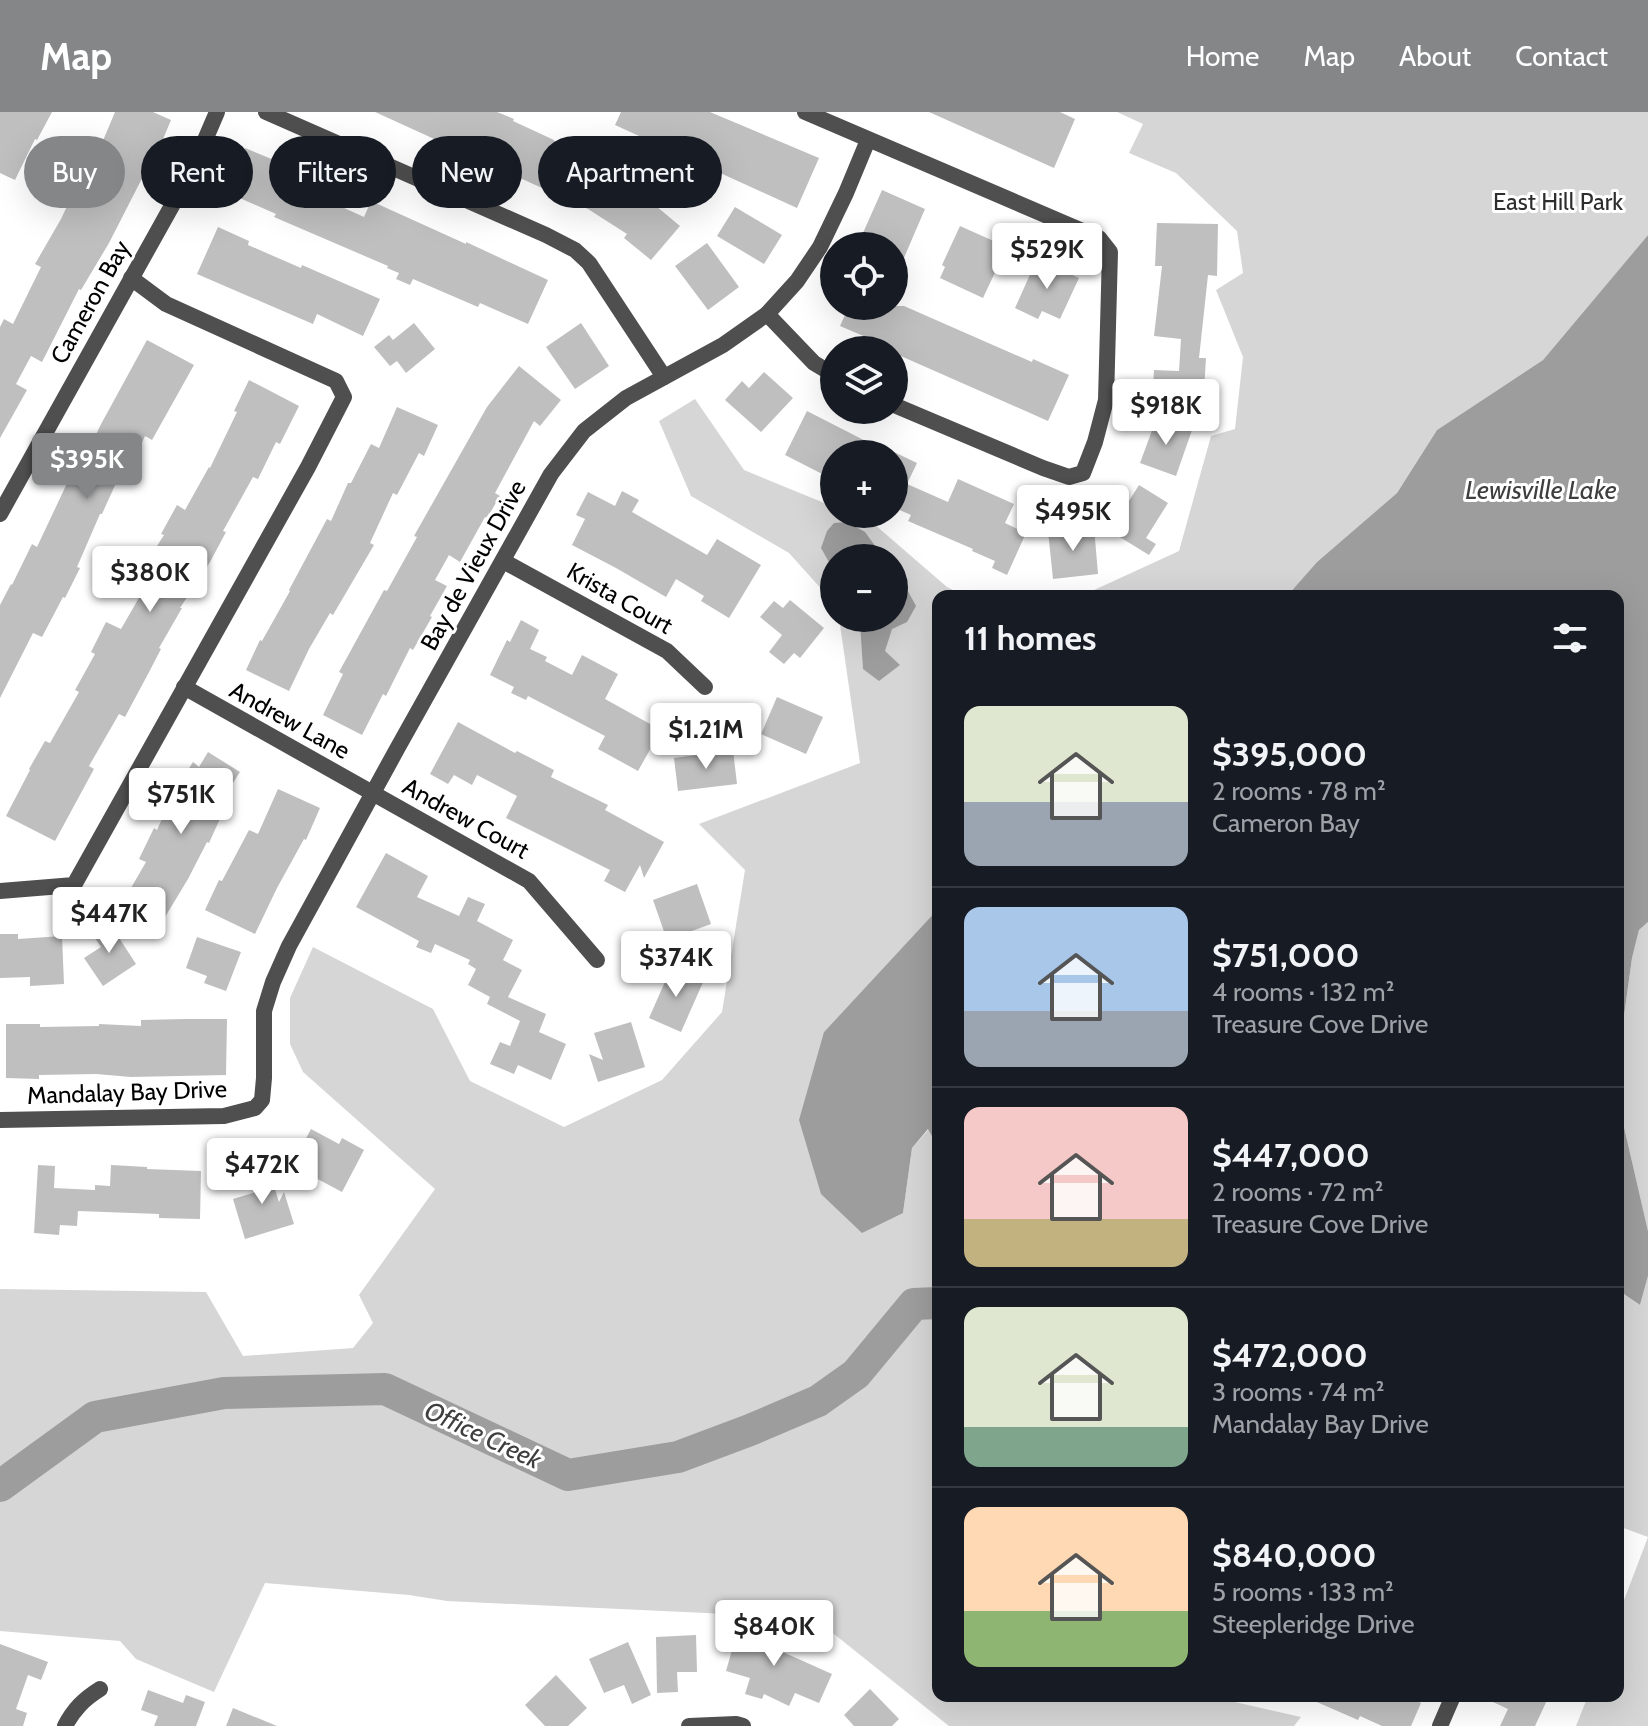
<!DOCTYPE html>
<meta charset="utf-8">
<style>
:root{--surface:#171b24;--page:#242831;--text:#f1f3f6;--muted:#9ea1a6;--line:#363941;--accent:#858687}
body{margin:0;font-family:Cabin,sans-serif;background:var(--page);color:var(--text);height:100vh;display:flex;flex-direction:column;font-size:30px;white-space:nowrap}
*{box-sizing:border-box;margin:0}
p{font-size:26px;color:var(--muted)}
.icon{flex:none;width:44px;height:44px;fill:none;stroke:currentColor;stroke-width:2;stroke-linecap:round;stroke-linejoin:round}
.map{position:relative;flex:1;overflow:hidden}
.side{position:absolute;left:932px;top:478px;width:692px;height:1112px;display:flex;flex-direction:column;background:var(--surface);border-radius:16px;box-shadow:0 8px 32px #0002}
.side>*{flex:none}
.top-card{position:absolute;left:24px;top:24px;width:760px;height:72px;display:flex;gap:16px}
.fabs{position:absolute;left:820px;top:120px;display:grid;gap:16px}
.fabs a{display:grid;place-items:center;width:88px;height:88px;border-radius:50%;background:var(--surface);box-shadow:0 8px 32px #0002;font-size:40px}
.price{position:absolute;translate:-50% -68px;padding:0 18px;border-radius:8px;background:#fff;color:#222;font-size:26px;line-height:52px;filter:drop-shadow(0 2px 4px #0008)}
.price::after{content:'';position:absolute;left:50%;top:48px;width:24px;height:18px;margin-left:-12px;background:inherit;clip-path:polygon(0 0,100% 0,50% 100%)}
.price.on{background:var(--accent);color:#fff}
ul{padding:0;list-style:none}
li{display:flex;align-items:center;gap:24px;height:200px;padding:0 32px}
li+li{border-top:2px solid var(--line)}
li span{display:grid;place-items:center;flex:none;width:224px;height:160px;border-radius:16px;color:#555}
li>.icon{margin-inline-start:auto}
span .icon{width:96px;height:96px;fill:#fffc;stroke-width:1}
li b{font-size:34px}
h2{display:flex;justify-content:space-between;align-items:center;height:96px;padding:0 32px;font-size:34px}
.tag{padding:0 28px;border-radius:36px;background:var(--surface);box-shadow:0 8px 32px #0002;font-size:28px;line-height:72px}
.tag.on{background:var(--accent);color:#fff}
header{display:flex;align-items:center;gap:48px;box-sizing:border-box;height:112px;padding:0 40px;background:var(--accent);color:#fff}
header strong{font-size:38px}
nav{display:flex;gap:44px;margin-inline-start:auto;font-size:28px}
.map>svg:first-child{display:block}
.green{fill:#d6d6d6}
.water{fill:#9d9d9d}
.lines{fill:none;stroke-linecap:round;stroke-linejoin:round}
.river{stroke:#9d9d9d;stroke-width:32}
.building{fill:#bfbfbf}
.street{stroke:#4f4f4f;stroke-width:16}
.labels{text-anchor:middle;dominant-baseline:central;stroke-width:6;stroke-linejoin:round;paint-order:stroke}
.park-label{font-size:24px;fill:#2d2d2d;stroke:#fff}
.street-label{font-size:24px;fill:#000;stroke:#fff}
.water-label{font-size:26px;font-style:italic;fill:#3e3e3e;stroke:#fff}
</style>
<header>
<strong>Map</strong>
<nav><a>Home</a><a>Map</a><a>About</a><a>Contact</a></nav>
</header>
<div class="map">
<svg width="1648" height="1614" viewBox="0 0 1648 1614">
<rect width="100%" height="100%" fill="#fff"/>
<g class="green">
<polygon points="1117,0 1648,0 1648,123 1543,248 1437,318 1397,381 1317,450 1287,484 1081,484 1179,439 1211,324 1235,317 1243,245 1216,178 1243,161 1237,119 1176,61 1129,41 1143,12"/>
<polygon points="695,287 744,358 834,395 834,402 850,402 874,412 947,475 965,484 938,484 938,797 824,920 903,1101 912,1036 929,1017 938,1035 938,1584 1223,1584 1226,1588 1301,1605 1294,1614 949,1614 814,1506 447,1489 409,1483 265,1471 214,1580 136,1547 120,1529 0,1519 0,1177 206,1180 243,1244 353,1236 373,1211 359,1183 435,1077 303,960 290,932 290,886 313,835 433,897 470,969 564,1015 662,968 722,900 745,758 699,712 860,651 839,506 894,506 894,446 834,446 834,491 789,441 691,384 659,309"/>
<polygon points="1648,810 1648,1119 1618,989 1618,947 1632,846 1639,818"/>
<polygon points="1648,1164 1648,1614 1576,1614 1588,1584 1618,1584 1618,1504 1648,1425 1618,1414 1618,1178 1640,1193"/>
</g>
<g class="water">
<polygon points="1648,123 1648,810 1639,818 1632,846 1618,947 1618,484 1287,484 1317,450 1397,381 1437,318 1543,248"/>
<polygon points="847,410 865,420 884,446 834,446 834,459 821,436 827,419 834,411"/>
<polygon points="894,459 904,472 916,494 907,510 892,517 885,539 900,553 879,569 863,557 860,510 862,506 894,506"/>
<polygon points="938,797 938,1035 928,1017 912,1036 903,1101 862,1121 821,1082 799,1008 824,920"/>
<polygon points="1618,989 1648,1119 1648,1164 1640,1193 1618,1178"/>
</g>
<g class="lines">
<polyline class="river" points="0,1374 95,1305 224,1281 385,1277 568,1363 678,1345 750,1318 818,1289 856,1262 914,1192 938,1191"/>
</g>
<g class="building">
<polygon points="0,0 52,0 37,28 35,27 15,68 0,61"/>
<polygon points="115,0 153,0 171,8 158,39 156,39 109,131 81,178 79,177 42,250 31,244 16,272 27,278 0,326 0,215 4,207 13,212 41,155 35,152 61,107 78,71 80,72 100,30 102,31"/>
<polygon points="375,0 497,0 514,7 513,9 554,28 554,29 613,56 620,47 648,65 638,79 680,114 651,148 624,126 627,122 588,97"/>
<polygon points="621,0 710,0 819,46 797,96 615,13"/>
<polygon points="929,0 1060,0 1075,7 1054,56"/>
<polygon points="245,36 329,71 322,86 364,105 371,89 466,132 466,130 548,168 528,212 480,191 478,195 413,167 410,173 396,167 399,161 387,156 388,154 274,105 276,102 226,80"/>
<polygon points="882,78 925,97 894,169 894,134 869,134 859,130"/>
<polygon points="735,95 782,123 764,152 717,124"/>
<polygon points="1157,111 1218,112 1217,164 1208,163 1199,246 1206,246 1203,295 1161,293 1166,280 1153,279 1154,258 1179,259 1181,227 1154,224 1162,154 1155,154"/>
<polygon points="960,114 1007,135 983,186 940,166 945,155 942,153"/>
<polygon points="218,115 249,129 248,133 301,156 302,153 380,187 363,224 317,202 313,212 197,162"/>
<polygon points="707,131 739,175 708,198 675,154"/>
<polygon points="1037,147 1079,166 1060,207 1042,199 1038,207 1015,196"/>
<polygon points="849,194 904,194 1032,250 1033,247 1069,263 1048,309 894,241 894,237 840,214"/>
<polygon points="414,211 435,237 406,261 397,249 390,254 374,235 389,223 393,228"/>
<polygon points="581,211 609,254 575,277 546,235"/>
<polygon points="147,228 194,253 152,328 145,324 127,363 121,360 102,402 100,402 77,455 80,456 65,486 63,485 42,525 33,521 0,586 0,493 11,472 12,473 32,432 37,435 70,365 76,367 100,314"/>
<polygon points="519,254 561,288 540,314 534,309 495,381 500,384 487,406 485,405 460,450 449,443 435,468 447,474 430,504 432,505 413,538 410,536 386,584 383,582 362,623 323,603 343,562 339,560 384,478 387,479 417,425 414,424 487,295"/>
<polygon points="764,260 793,286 761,320 725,288 742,269 749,276"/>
<polygon points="249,268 299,294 280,332 276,330 258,367 253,365 223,419 226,420 210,450 180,496 182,496 159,536 161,537 148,562 125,605 119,602 89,654 94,657 55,729 6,704 30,658 29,657 45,629 50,631 79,580 75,578 95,542 91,540 106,510 121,517 151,465 141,459 164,423 161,422 177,393 185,398 209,355 210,356 237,300 234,299"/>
<polygon points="397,295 438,313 424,344 419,341 397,383 393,381 370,431 374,433 333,503 330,501 309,537 289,579 246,558 260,528 262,529 290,479 289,478 327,407 331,409 348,371 351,371 371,332 379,336"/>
<polygon points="807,299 891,342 834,342 834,368 785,343"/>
<polygon points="1157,305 1192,318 1176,364 1140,351"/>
<polygon points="894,340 917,351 907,372 948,390 958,367 1014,392 1005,411 1026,421 1007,463 992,456 995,449 972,439 973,437 908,409 911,403 895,396 894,399"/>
<polygon points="1139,373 1168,391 1146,426 1156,432 1149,443 1110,419"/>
<polygon points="622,379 639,388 632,400 707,443 717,427 761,453 729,506 701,489 704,484 676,467 666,485 616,456 572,433 585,407 576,403 588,380 615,394"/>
<polygon points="1094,415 1098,462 1053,467 1048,419"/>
<polygon points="790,488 824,516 800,546 794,541 784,552 769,540 782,523 760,505 774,489 783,496"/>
<polygon points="521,508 539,518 530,537 547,545 545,549 572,563 582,543 618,562 605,587 661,618 638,659 598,637 605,624 528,584 526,588 511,581 514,575 490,563 507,528 510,530"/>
<polygon points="777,585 823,605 806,642 761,622"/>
<polygon points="458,610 515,641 517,639 554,658 551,665 608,693 605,698 664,730 644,766 640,753 625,780 604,769 610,758 506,706 517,684 477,663 472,673 454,663 448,672 430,662"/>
<polygon points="733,638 737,672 678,679 674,646"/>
<polygon points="208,640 240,660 216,697 223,700 209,731 207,730 188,767 162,810 124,788 146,750 139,747 154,716 157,718 174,680 193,650 199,655"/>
<polygon points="278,677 320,696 306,728 304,727 277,776 255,822 205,798 219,768 222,769 249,718 258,722"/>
<polygon points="386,741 428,764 417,785 459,804 468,785 485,792 477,809 513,828 503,848 522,858 508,885 546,902 539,920 566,932 551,968 518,953 514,962 490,952 500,930 510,934 520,909 487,892 490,885 468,873 476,857 468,852 470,848 435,832 431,841 416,835 419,829 356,795"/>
<polygon points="697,772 711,812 667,828 653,788"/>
<polygon points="108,809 136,852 103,874 84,846 101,835 91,820"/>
<polygon points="0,822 18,822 18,827 62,824 64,872 30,874 30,865 0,866"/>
<polygon points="197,825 241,840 226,879 204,871 207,864 186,856"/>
<polygon points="672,854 704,868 681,920 649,906"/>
<polygon points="186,907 227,907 226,963 131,965 96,962 39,963 39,967 6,966 6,912 40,912 40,915 99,914 99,912 141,914 141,908"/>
<polygon points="631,910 645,955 598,970 589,942 603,948 594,921"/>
<polygon points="311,1017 339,1032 342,1026 364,1038 342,1080 297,1056 306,1039 301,1036"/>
<polygon points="267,1052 279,1090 284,1080 294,1112 245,1127 233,1087 256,1080 249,1057"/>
<polygon points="38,1053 55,1054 54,1076 95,1078 95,1073 110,1074 111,1053 147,1055 147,1057 201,1059 200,1107 159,1106 159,1102 78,1099 77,1114 60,1113 59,1123 34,1121"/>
<polygon points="740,1510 781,1521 776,1537 832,1562 819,1591 795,1581 789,1594 764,1582 762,1587 745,1582 750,1566 726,1559"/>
<polygon points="696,1523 697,1560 677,1560 678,1580 657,1581 656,1525"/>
<polygon points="628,1530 651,1583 632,1592 624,1573 604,1581 589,1547"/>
<polygon points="0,1532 48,1550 41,1568 28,1563 16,1597 27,1601 23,1614 0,1614"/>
<polygon points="556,1563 587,1596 568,1614 545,1614 525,1593"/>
<polygon points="870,1577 899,1607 892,1614 854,1614 844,1603"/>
<polygon points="148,1578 183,1591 186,1583 205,1590 196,1614 154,1614 158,1604 141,1598"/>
<polygon points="1303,1584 1405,1584 1421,1591 1411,1614 1382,1614 1360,1604 1358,1608"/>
<polygon points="1480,1584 1549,1584 1535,1614 1500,1614 1508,1597"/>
<polygon points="233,1596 277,1614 226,1614"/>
</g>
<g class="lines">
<g class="street">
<polyline points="266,0 546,123 575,138 589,151 664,265"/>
<polyline points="805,0 1099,126 1110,140 1106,288 1095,330 1083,361 1069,365 1043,356 894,293"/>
<polyline points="767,202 814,251 834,263"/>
<polyline points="0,402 193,56 217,0"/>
<polyline points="503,449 667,539 705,575"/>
<polyline points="184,575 529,769 597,848"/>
<polyline points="0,779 74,773 308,355 344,285 336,269 166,192 131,166"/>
<polyline points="0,1008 224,1004 255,996 262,988 264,966 264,899 273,870 289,834 397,637 551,362 584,319 626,286 723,233 767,202 797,169 820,135 846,81 868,28"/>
<path d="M 65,1614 C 74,1597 84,1587 100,1577"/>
<polyline points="689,1614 736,1612 743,1614"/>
<polyline points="1440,1614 1453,1584"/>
</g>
</g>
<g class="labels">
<g class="park-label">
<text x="1558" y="89">East Hill Park</text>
</g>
<g class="street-label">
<text transform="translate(90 190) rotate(-61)">Cameron Bay</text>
<text transform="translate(473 453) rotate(-61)">Bay de Vieux Drive</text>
<text transform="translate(620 486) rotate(30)">Krista Court</text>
<text transform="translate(290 608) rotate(29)">Andrew Lane</text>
<text transform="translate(466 706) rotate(29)">Andrew Court</text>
<text transform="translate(127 980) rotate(-2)">Mandalay Bay Drive</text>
</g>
<g class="water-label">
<text x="1541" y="378">Lewisville Lake</text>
<text transform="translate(483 1323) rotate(25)">Office Creek</text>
</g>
</g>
</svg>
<div class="fabs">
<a><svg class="icon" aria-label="locate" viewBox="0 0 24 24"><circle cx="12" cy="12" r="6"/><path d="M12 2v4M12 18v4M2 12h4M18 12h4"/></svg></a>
<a><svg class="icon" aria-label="layers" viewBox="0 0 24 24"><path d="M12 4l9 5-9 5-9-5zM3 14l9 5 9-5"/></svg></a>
<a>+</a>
<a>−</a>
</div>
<b class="price" style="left:1047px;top:179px">$529K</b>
<b class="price" style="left:1166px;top:335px">$918K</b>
<b class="price on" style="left:87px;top:389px">$395K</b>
<b class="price" style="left:1073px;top:441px">$495K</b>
<b class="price" style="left:150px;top:502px">$380K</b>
<b class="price" style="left:706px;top:659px">$1.21M</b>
<b class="price" style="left:181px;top:724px">$751K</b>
<b class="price" style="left:109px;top:843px">$447K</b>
<b class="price" style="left:676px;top:887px">$374K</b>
<b class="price" style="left:262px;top:1094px">$472K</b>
<b class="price" style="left:774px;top:1556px">$840K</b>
<div class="top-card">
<a class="tag on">Buy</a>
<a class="tag">Rent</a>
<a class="tag">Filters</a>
<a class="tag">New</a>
<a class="tag">Apartment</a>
</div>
<section class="side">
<h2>11 homes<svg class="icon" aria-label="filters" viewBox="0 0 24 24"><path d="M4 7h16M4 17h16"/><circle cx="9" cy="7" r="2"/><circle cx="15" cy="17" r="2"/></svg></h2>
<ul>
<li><span style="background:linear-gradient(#dfe7d0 60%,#9aa5b1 0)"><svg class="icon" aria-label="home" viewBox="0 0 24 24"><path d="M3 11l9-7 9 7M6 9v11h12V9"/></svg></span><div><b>$395,000</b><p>2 rooms · 78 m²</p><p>Cameron Bay</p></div></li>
<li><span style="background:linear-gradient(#a9c7e8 65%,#9aa5b1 0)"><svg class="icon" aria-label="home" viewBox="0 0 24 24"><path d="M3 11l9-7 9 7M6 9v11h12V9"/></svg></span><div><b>$751,000</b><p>4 rooms · 132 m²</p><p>Treasure Cove Drive</p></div></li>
<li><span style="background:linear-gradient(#f6c9c9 70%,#c2b280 0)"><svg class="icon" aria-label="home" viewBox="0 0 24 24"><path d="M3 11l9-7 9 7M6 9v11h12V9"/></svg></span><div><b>$447,000</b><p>2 rooms · 72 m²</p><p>Treasure Cove Drive</p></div></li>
<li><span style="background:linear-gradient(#dfe7d0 75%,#7fa58c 0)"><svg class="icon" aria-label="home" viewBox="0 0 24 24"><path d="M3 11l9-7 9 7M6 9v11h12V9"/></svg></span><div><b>$472,000</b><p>3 rooms · 74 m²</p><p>Mandalay Bay Drive</p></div></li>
<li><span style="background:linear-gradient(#ffd9b3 65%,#8fb573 0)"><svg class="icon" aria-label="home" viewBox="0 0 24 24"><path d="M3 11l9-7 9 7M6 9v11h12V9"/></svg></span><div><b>$840,000</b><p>5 rooms · 133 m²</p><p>Steepleridge Drive</p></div></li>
</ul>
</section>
</div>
